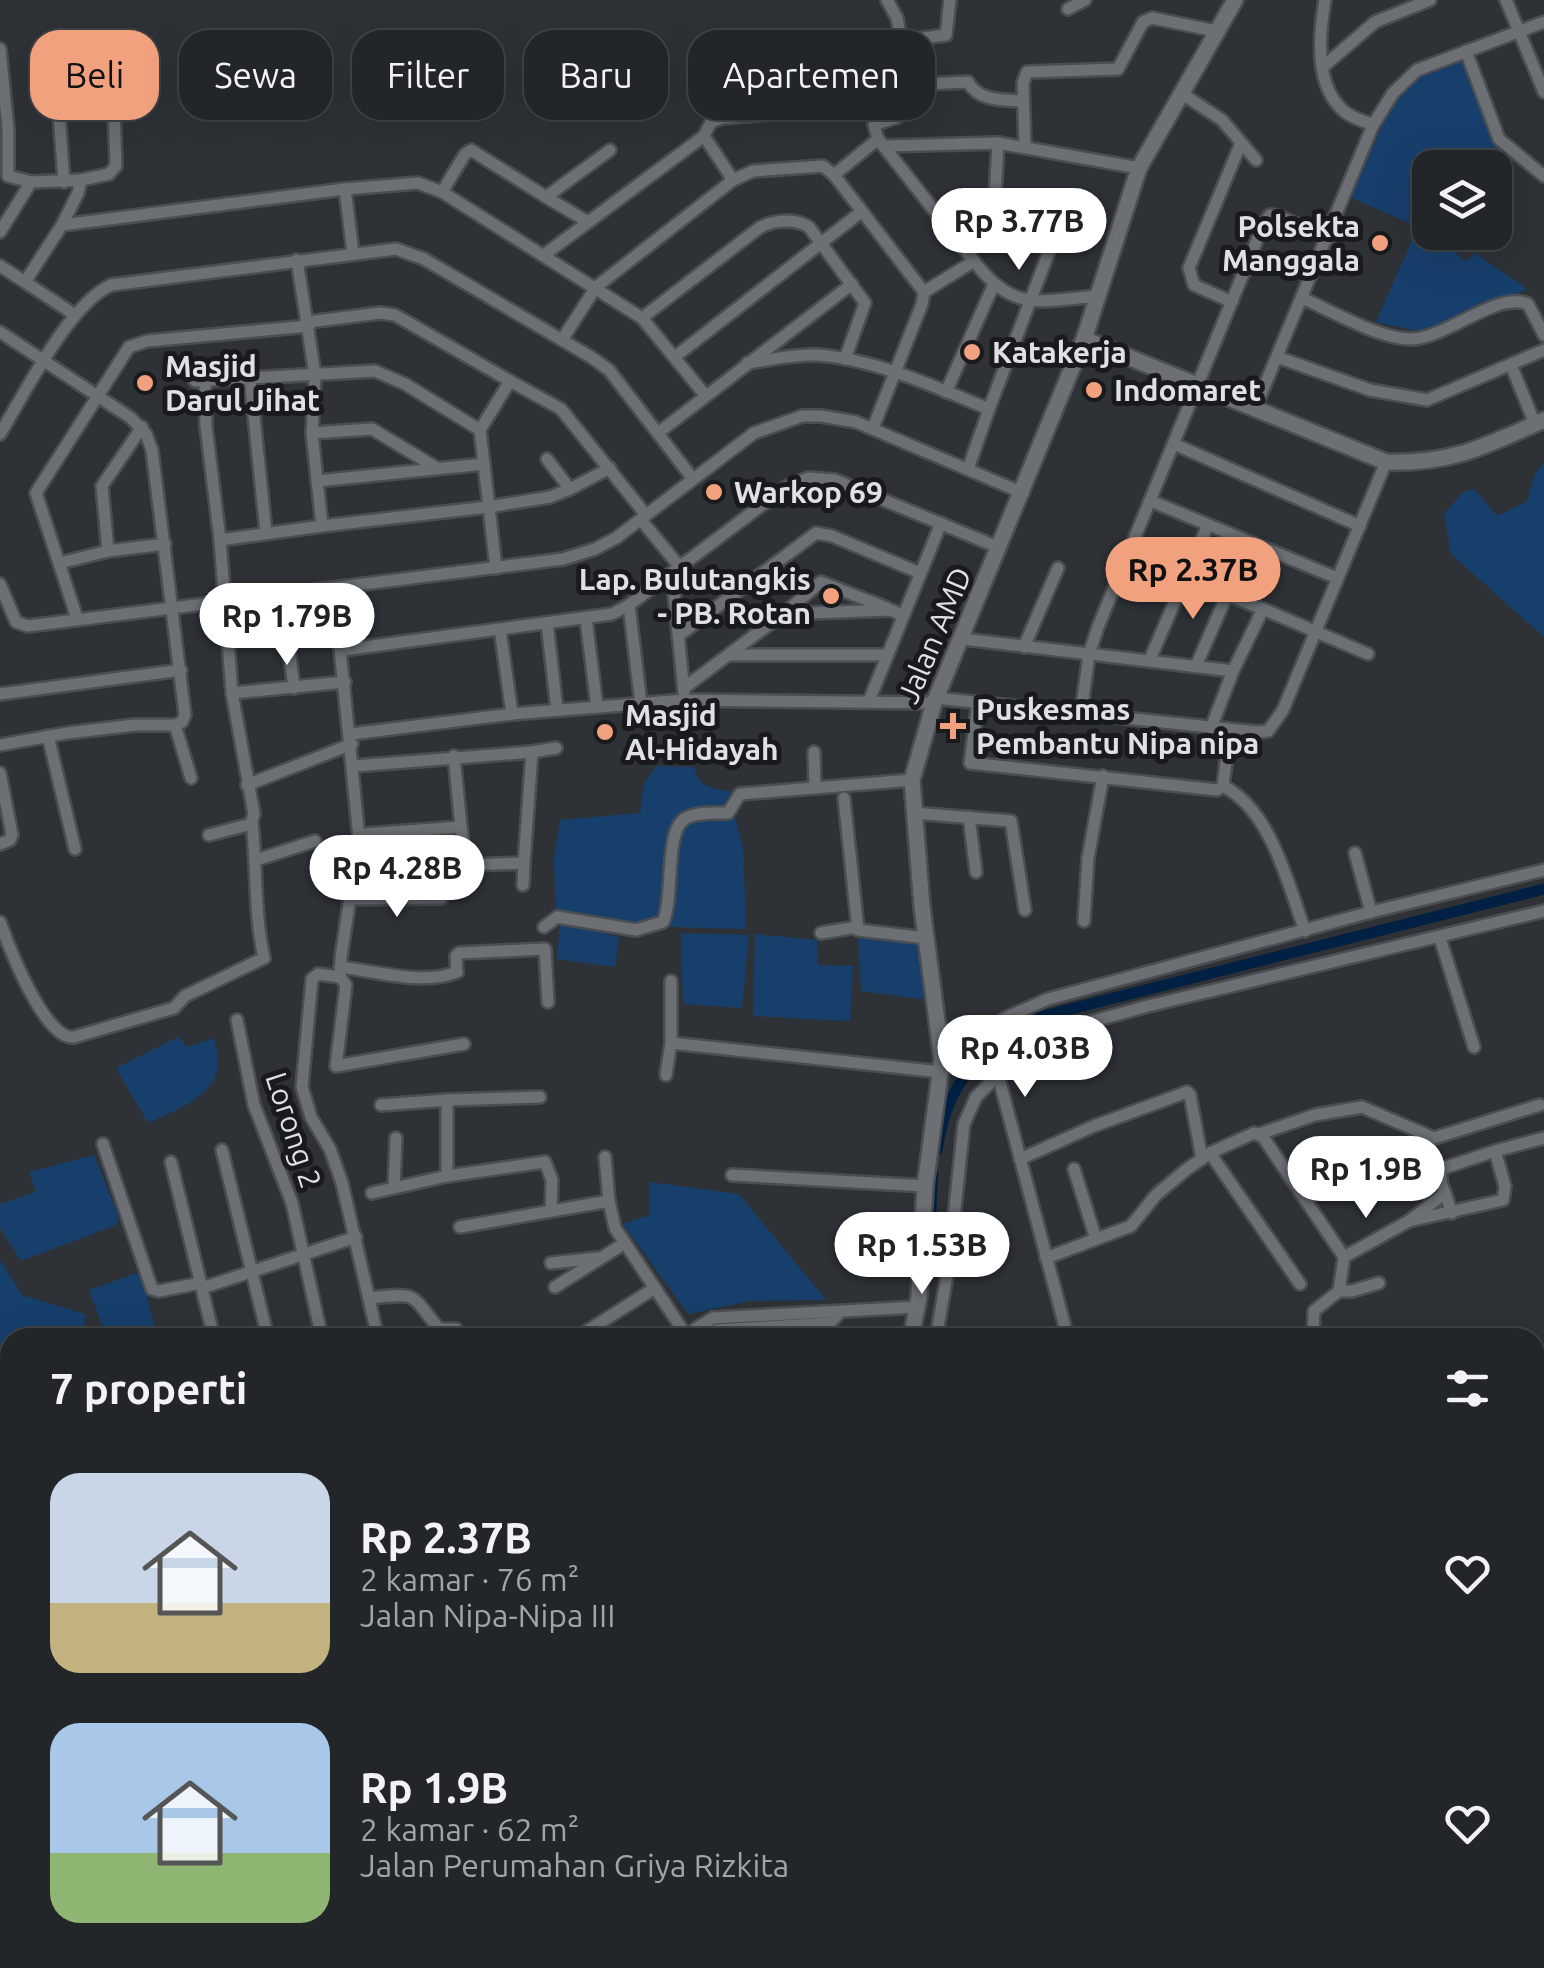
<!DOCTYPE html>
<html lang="id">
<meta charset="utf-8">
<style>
:root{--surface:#222629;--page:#2a2e31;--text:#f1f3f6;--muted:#a2a5a8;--line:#3f4346;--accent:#f2a17e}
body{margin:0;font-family:Ubuntu,sans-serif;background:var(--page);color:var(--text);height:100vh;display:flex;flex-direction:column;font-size:38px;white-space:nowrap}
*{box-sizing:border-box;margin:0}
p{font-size:32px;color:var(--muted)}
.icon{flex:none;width:55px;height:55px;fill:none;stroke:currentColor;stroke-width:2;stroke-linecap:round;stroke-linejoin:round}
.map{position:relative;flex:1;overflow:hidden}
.sheet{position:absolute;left:0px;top:1328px;width:1545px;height:642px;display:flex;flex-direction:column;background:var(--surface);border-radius:30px 30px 0 0;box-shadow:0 10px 40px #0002,0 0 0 2px var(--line)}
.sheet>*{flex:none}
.top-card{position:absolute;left:30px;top:30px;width:1000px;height:90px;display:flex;gap:20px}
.controls{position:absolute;left:1412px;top:150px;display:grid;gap:20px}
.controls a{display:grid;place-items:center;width:100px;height:100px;border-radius:20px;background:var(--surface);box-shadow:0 10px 40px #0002,0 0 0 2px var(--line);font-size:50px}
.price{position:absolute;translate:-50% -85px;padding:0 22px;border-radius:35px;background:#fff;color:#222;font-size:32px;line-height:65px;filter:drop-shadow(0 2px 5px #0008)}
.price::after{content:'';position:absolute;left:50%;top:60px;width:30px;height:22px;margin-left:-15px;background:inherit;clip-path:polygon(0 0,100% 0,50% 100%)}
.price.active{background:var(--accent);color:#111}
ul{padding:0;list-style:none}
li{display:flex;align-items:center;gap:30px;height:250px;padding:0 50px}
li span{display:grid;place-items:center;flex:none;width:280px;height:200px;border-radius:30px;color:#555}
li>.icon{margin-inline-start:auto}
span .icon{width:120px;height:120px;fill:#fffc;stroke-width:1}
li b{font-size:42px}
h2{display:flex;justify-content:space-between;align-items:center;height:120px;padding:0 50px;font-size:42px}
.tag{padding:0 35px;border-radius:30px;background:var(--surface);box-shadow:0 10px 40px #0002,0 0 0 2px var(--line);font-size:35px;line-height:90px}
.tag.active{background:var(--accent);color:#111}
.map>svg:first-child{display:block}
.green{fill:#173f6c}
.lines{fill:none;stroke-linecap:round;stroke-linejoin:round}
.canal{stroke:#012043;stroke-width:11}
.street-casing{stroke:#4a4e52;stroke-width:16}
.secondary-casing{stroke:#4a4e52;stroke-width:20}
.street{stroke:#6c7075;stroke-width:11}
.secondary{stroke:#6c7075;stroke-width:15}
.poi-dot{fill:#f2a17e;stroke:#181a1c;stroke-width:4}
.labels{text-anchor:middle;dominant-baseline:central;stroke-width:10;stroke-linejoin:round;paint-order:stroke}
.poi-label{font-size:30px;font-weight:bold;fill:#dfe1e5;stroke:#181a1c;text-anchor:start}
.street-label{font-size:30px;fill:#dfe1e5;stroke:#181a1c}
</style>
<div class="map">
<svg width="1544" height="1968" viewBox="0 0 1544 1968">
<rect width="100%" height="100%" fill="#2e3237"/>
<g class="green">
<polygon points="1464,57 1501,150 1490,167 1430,168 1430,232 1436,233 1434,236 1466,261 1475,253 1527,289 1435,327 1417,331 1376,322 1418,227 1350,197 1391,107 1416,76"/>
<polygon points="1544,462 1544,637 1451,554 1444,514 1463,492 1474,489 1497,516 1527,501 1535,474"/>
<path d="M 656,766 L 694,767 C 699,790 716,789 736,792 L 735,817 L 743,846 L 746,929 L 631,926 L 556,916 L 554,860 L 560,820 L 640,813 L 644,783 Z"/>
<polygon points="560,923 619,937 615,967 557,959"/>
<polygon points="681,933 749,935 742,1008 683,1004"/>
<polygon points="755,934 817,940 818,965 853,966 850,1021 753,1016"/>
<polygon points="858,937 922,943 927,1000 861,991"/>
<path d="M 178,1037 L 188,1047 L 213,1038 C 234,1090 186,1105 148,1123 L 116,1068 Z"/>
<polygon points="94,1155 119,1217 116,1225 21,1261 0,1228 0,1204 36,1192 29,1172"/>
<polygon points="649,1182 739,1194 826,1300 751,1301 688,1314 623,1224 650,1215"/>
<polygon points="0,1260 22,1295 85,1314 84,1337 10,1338 10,1666 0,1669"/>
<polygon points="140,1272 158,1337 106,1337 89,1290"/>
</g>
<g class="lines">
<g class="canal">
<path d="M 937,1150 C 949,1077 977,1056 1035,1018 L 1544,889"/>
<polyline points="929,1244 933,1173"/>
</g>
<defs>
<g id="street">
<polyline points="887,0 897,18 901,41 946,35 950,0"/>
<path d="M 1325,0 C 1319,35 1314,87 1345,112 C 1352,118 1364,121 1373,125"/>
<polyline points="1506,0 1544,92"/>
<polyline points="1068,9 1085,0"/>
<polyline points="0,49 8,129 8,176 31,182"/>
<polyline points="1466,51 1499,139 1544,176"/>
<polyline points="1323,67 1375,22 1430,0"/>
<polyline points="56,72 64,182"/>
<path d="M 903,85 L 968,82 C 978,101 1002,100 1023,101"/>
<polyline points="1181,93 1222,120 1256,160"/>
<polyline points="704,136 711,122 722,118 836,108 842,99 848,52 901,41 901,112 898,117 874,125 878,139"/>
<polyline points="1025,145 1023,83 1027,72 1118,69 1143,22 1152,18 1216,31"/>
<polyline points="883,146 998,143 1139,168"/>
<polyline points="834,175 878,139 974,261"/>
<polyline points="81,180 109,174 116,166 113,81"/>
<polyline points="345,189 353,253"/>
<polyline points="442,192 465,154 471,150 546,197"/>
<polyline points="588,222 546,197 610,150"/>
<polyline points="946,225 956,218 994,218 998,143"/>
<polyline points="0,232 31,182 81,180 78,193 62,225"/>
<polyline points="544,255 704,136 733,180"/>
<polyline points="297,260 315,375 312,433 322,526 488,507 550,497 570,489"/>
<polyline points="0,266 25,282"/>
<path d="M 924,292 L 974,261 C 1013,313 1040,301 1098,296"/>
<path d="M 1302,298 C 1332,311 1379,339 1411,339 C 1448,338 1496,291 1528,304 L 1544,335"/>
<polyline points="1232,302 1194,285 1189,268 1241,143"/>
<polyline points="75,315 25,282 62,225 345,189 418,183 442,192 642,318 705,395"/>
<path d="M 642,318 L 759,228 C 773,220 795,218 809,227 L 865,303 L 845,359"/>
<polyline points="308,322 380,313 395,315 510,381"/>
<polyline points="0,332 131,418 146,434 152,450 185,715 182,722 175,725 135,725 67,733 0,745"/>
<polyline points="562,340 596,287 733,180 753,171 823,166 834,175 924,292 922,304 873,428"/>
<polyline points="676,356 861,212"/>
<polyline points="1277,357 1370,390 1427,400 1544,350"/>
<path d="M 747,363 C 769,360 794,354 817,355 C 875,359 935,387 989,409 L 1050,249"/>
<polyline points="1511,365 1535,424"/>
<polyline points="250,378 266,533"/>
<polyline points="195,381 375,371 405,384 480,430"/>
<polyline points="205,381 206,426 220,540 232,693 254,814 251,824 209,835"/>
<polyline points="946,392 993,286"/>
<polyline points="1255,409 1373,125 1393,93 1417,70 1544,22"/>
<polyline points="142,427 102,486 108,551 165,544"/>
<polyline points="312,433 372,429 437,468"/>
<polyline points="658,433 852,284"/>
<path d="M 0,434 C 25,393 69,304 111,285 L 396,249 L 424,259 L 591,357 L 609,370 L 693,479"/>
<polyline points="1174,444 1360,526"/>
<polyline points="547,459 570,489 610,468"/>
<polyline points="968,469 989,409"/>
<polyline points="317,481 484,464"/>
<polyline points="1151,501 1337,578"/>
<polyline points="641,520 680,567"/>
<polyline points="220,540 322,526"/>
<polyline points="60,563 108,551"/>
<polyline points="496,568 480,430 510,381 561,409 646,515"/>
<polyline points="672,573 684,693"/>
<polyline points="1186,579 1263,609"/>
<polyline points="0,584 16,622 28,626 563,559 595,549 616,538 754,433 802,416 821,416 856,422 1023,493"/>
<polyline points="334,589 359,838 341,957 340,977 346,985 336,1066 464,1044"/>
<polyline points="282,596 294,688"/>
<polyline points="629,605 641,704"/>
<polyline points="783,614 821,582 887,608"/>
<polyline points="77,618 36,493 129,347 147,341 309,326"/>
<polyline points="586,619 597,707"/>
<polyline points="547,623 557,710"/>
<polyline points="500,629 512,714"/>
<polyline points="678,636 816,533 832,536 920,573"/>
<polyline points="963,639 1233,671"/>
<polyline points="1024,647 1058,568"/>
<polyline points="342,650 612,614 629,605 786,487 808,478 835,480 1000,548"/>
<polyline points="730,655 886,655"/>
<polyline points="1150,659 1208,525"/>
<polyline points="1196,666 1227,595"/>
<polyline points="684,688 783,614 891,610 902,615"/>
<polyline points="232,693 345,682"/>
<polyline points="0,694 181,670"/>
<polyline points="936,698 1257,732 1268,731 1283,710 1386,462"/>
<polyline points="869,701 941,523"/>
<polyline points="978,703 970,763 1217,790 1223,786"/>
<polyline points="1081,714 1089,654 1098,627 1264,223 1270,215 1278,216 1328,238"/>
<polyline points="175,725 191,778"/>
<polyline points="1211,728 1233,671 1263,609 1368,654"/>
<polyline points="351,734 512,714 685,700 934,703"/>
<polyline points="48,736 75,849"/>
<polyline points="532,752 556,748"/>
<polyline points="814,752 815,787"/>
<polyline points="454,756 461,827"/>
<polyline points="354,766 532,752 524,863"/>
<polyline points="0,773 12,835 10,840 0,844"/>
<polyline points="247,785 352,744"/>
<path d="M 1223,786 C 1271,810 1288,884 1305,931"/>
<polyline points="1223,786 1230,730"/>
<polyline points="844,798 858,930 926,938"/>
<polyline points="913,813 1011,821 1025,910"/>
<polyline points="969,817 976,872"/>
<polyline points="366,834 461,827 466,865 524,863 523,885"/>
<polyline points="1355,853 1371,912"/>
<polyline points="256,860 315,841"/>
<polyline points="351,899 442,898"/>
<polyline points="1084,921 1088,858 1103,776"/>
<path d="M 0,922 C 9,947 45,1041 74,1037 L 174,1008 L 185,996 L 264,958 C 254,914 257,867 252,822"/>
<path d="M 544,927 L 557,917 L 636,930 L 663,922 C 675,897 663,826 688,817 C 701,812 716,813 728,813 L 740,794 L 912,780"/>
<polyline points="821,933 857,927"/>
<polyline points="1440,938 1474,1047"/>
<path d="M 340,967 C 376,971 423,986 457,972 L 456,956 L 459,953 L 545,949 L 548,1002"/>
<polyline points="340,977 318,974 312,979 302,1087 311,1117 330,1149 342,1183 378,1338"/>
<polyline points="671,981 671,1043 941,1072"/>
<polyline points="237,1020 254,1105 292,1203 322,1338"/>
<polyline points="942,1059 978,1042 1005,1018 1048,999 1371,912 1544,870"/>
<polyline points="666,1075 671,1043"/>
<polyline points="998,1075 1068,1338"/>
<polyline points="447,1100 540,1097"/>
<polyline points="381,1105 447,1100 447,1176"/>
<polyline points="1259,1134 1315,1115 1362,1107 1434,1138 1540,1105"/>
<polyline points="103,1144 152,1289 159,1291 201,1283"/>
<polyline points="222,1150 268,1338"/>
<polyline points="1210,1153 1300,1284"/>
<polyline points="605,1157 609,1201 615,1228 682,1329"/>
<polyline points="1020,1159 1094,1126 1187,1092 1190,1095 1202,1159"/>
<polyline points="171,1162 214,1338"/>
<polyline points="1074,1169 1096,1239"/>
<polyline points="732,1175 925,1186"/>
<polyline points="394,1188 396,1138"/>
<polyline points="372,1193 447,1176 545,1162 552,1180 551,1211"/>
<polyline points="1452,1213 1441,1182 1441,1169 1495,1151"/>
<polyline points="1409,1221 1503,1200 1505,1186 1495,1151 1544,1138"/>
<polyline points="460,1227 609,1201"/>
<polyline points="1344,1257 1409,1221 1445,1193"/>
<polyline points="1046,1258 1131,1226 1156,1195 1187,1169 1210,1153 1254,1133 1263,1137 1344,1257"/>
<polyline points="551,1263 598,1258"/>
<polyline points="555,1287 625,1243"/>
<polyline points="202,1288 356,1237"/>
<polyline points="1339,1291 1352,1291 1379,1283"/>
<path d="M 369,1298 C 419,1293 409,1292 439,1329 L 456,1329"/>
<polyline points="695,1329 713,1318 918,1307"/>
<polyline points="1313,1335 1388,1338"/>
<polyline points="576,1338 655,1288"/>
<polyline points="705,1338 717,1330 830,1323 840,1312"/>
<polyline points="936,1338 949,1264 964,1124 976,1097 1022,1051 1072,1027 1148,1006 1544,911"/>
<polyline points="1180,1338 1194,1334"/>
<polyline points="1313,1338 1314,1311 1339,1291 1344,1257"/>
<polyline points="1535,1442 1544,1442"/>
<polyline points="1535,1882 1544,1883"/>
<polyline points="1535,1954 1544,1955"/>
<polyline points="692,1960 694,1968"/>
<polyline points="764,1960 767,1968"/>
<polyline points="56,1961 68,1968"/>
<polyline points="539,1968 596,1960"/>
<polyline points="935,1968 938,1960"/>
<polyline points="1005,1968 1006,1960"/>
<polyline points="1211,1968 1212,1960"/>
<polyline points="1286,1968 1287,1960"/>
<polyline points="1399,1968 1399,1960"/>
<polyline points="1470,1968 1471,1960"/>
<polyline points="1484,1968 1485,1960"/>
</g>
<g id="secondary">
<path d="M 1084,339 L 1386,462 C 1453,464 1485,446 1544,420"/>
<polyline points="911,1338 919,1297 925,1186 942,1059 922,907 912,780 934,703 1084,339 1139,168 1235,0"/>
<polyline points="1535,1660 1544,1661"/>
<polyline points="0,1725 10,1723"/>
</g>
</defs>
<use href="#street" class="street-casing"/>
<use href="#secondary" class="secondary-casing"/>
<use href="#street" class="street"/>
<use href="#secondary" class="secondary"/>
</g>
<g class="poi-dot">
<circle cx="1380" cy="243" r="10"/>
<circle cx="972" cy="352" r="10"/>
<circle cx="145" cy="383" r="10"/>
<circle cx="1094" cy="390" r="10"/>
<circle cx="714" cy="492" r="10"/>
<circle cx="831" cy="596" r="10"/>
<path d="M948 711h10v10h10v10h-10v10h-10v-10h-10v-10h10z"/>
<circle cx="605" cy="732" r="10"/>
</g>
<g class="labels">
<g class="poi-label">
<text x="1360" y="226" text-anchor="end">Polsekta<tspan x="1360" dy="34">Manggala</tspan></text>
<text x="992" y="352">Katakerja</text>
<text x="165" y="366">Masjid<tspan x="165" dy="34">Darul Jihat</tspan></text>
<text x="1114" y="390">Indomaret</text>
<text x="734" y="492">Warkop 69</text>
<text x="811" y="579" text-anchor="end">Lap. Bulutangkis<tspan x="811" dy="34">- PB. Rotan</tspan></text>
<text x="976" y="709">Puskesmas<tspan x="976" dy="34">Pembantu Nipa nipa</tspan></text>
<text x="625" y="715">Masjid<tspan x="625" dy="34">Al-Hidayah</tspan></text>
</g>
<g class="street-label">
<text transform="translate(934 635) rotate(-67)">Jalan AMD</text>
<text transform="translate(294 1130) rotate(72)">Lorong 2</text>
</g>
</g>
</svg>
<div class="controls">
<a><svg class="icon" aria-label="layers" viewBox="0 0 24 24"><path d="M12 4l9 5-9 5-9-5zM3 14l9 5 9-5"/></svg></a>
</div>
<b class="price" style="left:1019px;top:273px">Rp 3.77B</b>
<b class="price active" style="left:1193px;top:622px">Rp 2.37B</b>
<b class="price" style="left:287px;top:668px">Rp 1.79B</b>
<b class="price" style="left:397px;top:920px">Rp 4.28B</b>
<b class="price" style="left:1025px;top:1100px">Rp 4.03B</b>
<b class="price" style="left:1366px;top:1221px">Rp 1.9B</b>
<b class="price" style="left:922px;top:1297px">Rp 1.53B</b>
<div class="top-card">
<a class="tag active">Beli</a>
<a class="tag">Sewa</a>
<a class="tag">Filter</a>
<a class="tag">Baru</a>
<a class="tag">Apartemen</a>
</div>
<section class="sheet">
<h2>7 properti<svg class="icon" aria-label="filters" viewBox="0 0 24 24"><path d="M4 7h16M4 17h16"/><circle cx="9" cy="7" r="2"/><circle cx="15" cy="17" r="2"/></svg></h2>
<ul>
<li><span style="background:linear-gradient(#c9d6e8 65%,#c2b280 0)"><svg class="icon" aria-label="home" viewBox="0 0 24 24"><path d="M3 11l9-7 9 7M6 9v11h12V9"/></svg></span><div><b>Rp 2.37B</b><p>2 kamar · 76 m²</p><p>Jalan Nipa-Nipa III</p></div><svg class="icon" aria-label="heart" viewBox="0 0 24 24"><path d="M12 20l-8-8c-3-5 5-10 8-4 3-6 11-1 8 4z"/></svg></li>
<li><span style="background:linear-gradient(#a9c7e8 65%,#8fb573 0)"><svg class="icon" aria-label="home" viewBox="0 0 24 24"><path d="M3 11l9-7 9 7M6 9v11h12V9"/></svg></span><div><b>Rp 1.9B</b><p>2 kamar · 62 m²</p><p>Jalan Perumahan Griya Rizkita</p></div><svg class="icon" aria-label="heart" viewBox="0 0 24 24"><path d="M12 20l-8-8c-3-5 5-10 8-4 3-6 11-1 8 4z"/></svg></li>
</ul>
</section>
</div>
